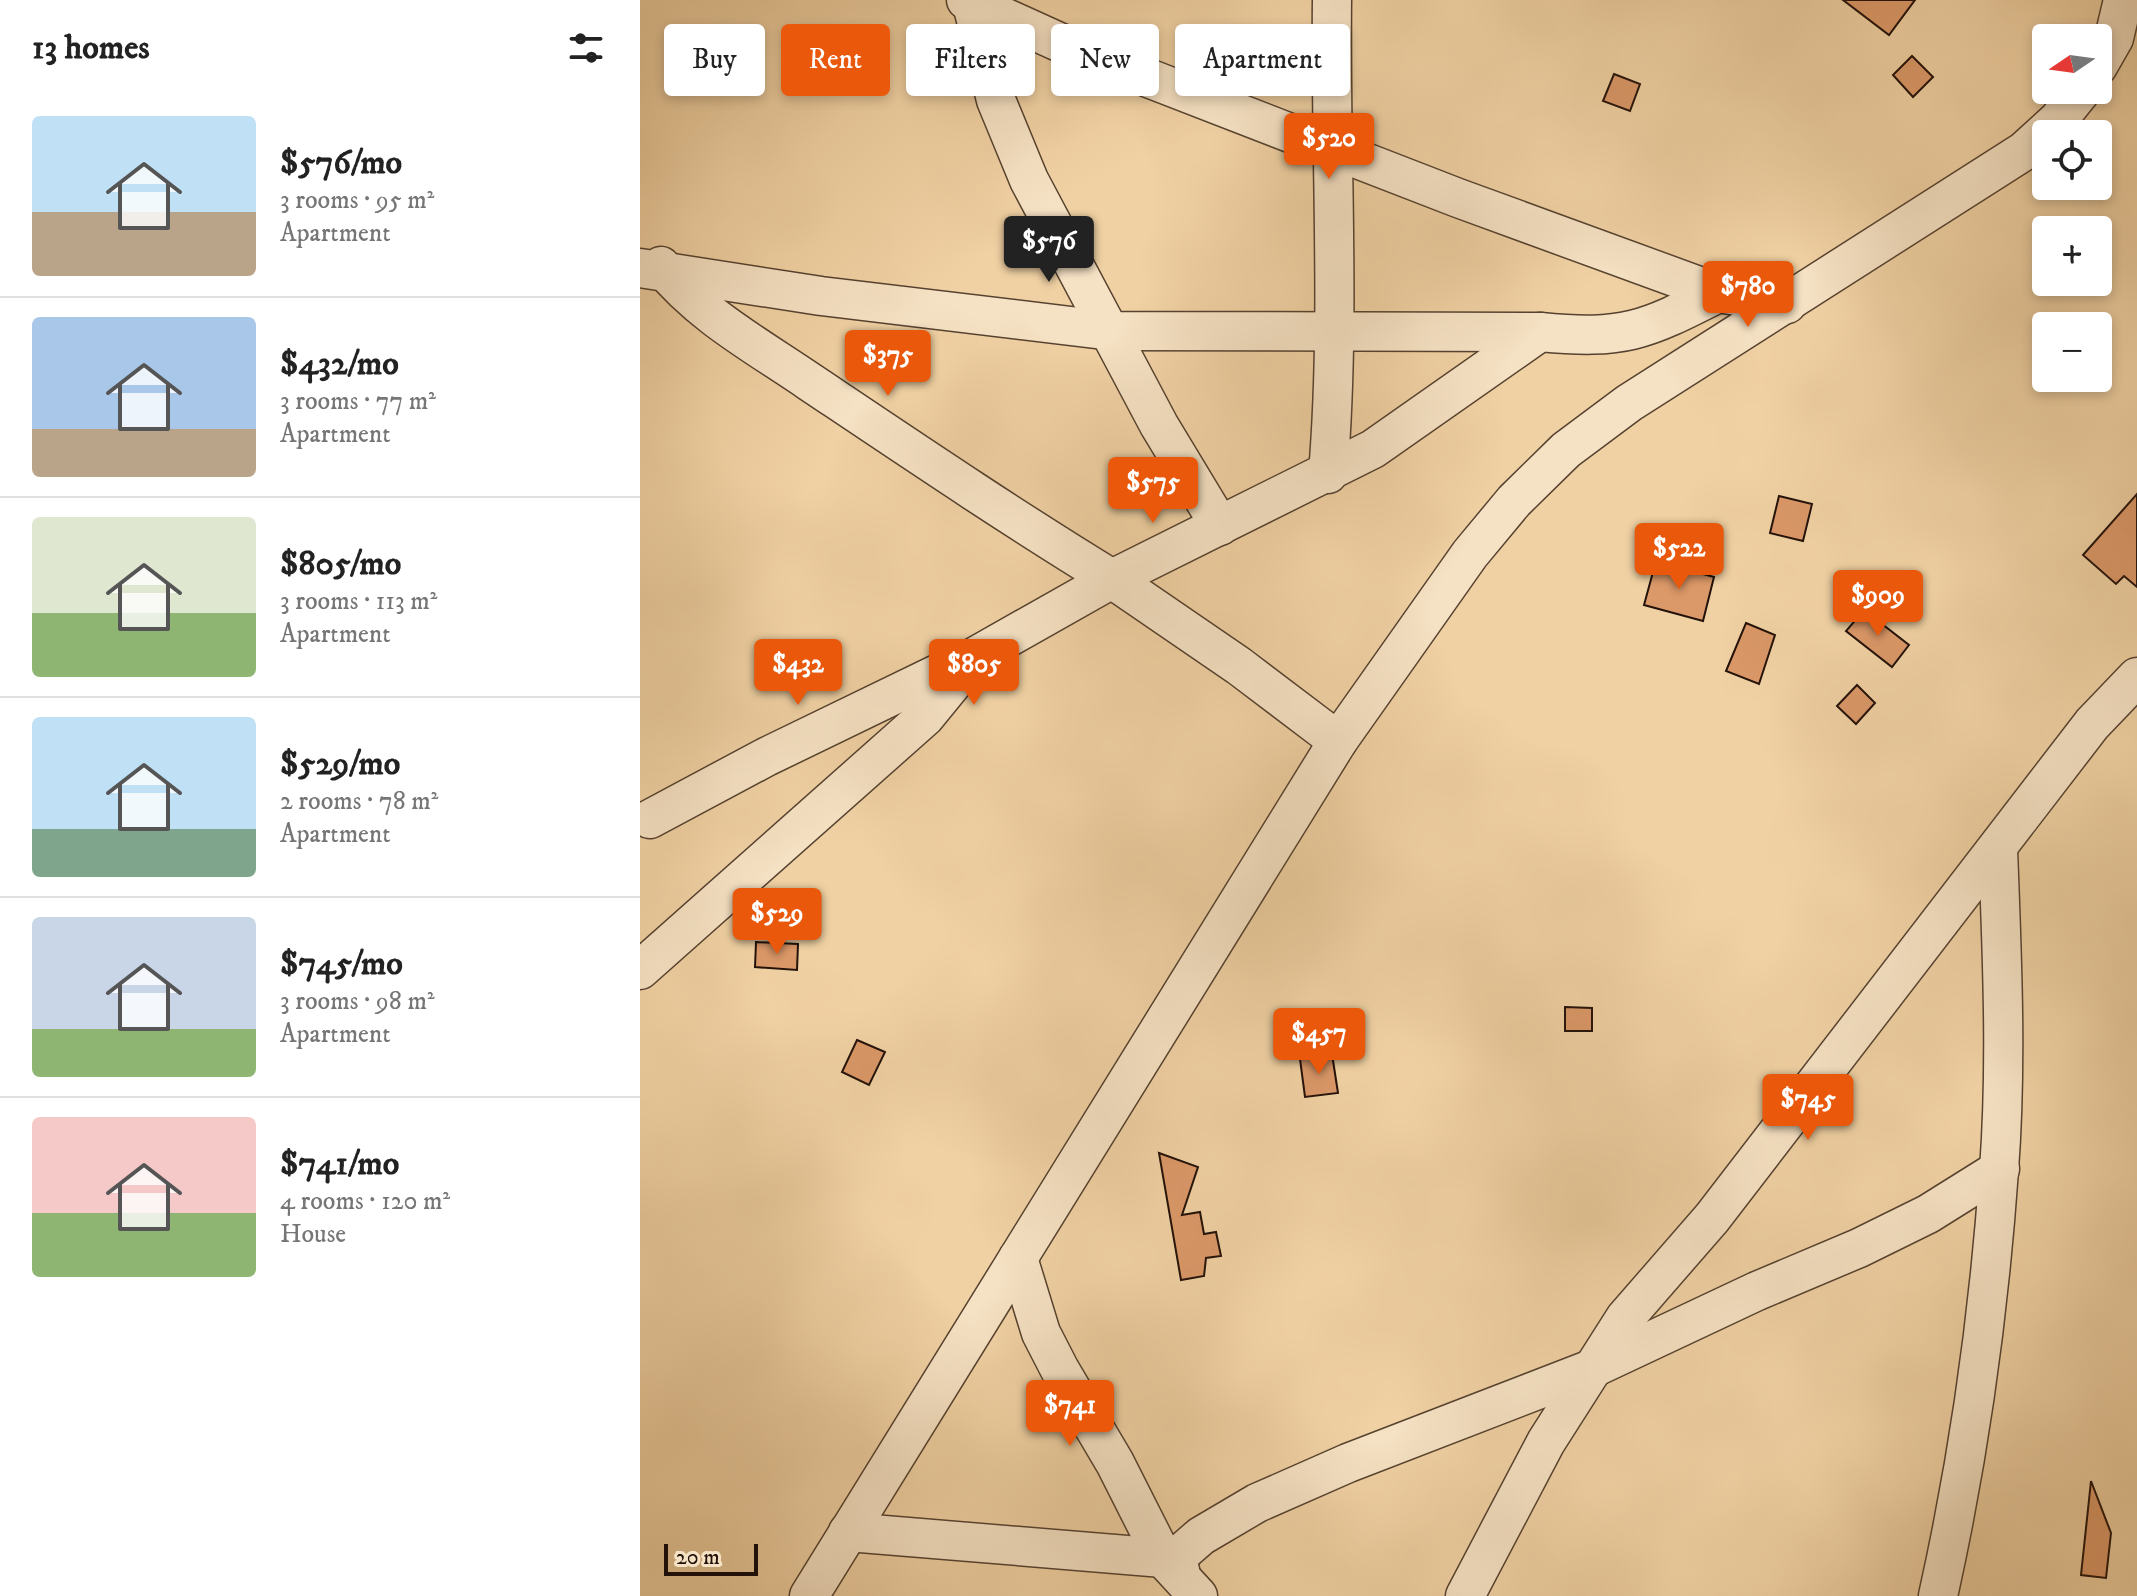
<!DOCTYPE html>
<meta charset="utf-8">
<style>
:root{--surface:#fff;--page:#f2f2f2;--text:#222;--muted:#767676;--line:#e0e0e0;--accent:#ea580c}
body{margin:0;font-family:"IM FELL DW Pica",serif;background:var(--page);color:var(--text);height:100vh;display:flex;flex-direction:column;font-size:30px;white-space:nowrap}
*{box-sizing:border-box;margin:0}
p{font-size:26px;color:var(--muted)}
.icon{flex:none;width:44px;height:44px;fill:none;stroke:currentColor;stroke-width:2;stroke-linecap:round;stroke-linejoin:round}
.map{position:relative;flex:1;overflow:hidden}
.details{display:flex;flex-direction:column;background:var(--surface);width:640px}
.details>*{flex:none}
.top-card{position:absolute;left:24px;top:24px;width:760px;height:72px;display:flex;gap:16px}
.needle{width:52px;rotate:257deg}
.controls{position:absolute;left:1392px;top:24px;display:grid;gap:16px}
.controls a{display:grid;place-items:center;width:80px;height:80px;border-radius:8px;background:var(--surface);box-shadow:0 4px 12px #0003;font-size:40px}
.scale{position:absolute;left:24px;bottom:20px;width:94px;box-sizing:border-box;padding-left:8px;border:4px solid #23120a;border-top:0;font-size:22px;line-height:28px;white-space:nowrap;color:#23120a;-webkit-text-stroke:6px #f5e1c3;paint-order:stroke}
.price{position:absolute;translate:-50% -68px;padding:0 18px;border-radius:8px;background:var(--accent);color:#fff;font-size:26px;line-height:52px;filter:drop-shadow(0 2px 4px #0008)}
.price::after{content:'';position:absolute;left:50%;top:48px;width:24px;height:18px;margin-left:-12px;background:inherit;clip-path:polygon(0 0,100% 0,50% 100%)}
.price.selected{background:#222;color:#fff}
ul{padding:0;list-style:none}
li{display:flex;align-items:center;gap:24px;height:200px;padding:0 32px}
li+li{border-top:2px solid var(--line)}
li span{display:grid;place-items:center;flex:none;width:224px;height:160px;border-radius:8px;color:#555}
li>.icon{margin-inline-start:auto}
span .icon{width:96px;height:96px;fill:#fffc;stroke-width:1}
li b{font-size:34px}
h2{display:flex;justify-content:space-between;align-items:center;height:96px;padding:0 32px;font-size:34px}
.chip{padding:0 28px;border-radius:8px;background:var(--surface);box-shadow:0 4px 12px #0003;font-size:28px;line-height:72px}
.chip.selected{background:var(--accent);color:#fff}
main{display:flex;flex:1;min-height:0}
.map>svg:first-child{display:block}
.building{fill:#db9868;stroke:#23120a;stroke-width:2}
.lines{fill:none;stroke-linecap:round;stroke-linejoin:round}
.minor-casing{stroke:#564230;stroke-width:41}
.minor{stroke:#f5e1c3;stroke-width:38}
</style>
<main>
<section class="details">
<h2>13 homes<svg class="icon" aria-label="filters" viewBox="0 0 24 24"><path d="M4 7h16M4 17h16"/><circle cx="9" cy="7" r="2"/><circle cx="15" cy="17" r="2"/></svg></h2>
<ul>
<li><span style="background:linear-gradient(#bfe0f5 60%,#b9a48a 0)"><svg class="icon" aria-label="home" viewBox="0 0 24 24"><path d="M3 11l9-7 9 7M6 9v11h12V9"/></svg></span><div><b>$576/mo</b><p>3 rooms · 95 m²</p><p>Apartment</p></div></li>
<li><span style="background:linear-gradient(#a9c7e8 70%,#b9a48a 0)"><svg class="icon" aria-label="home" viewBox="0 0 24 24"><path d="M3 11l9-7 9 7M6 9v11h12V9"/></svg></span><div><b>$432/mo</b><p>3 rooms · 77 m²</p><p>Apartment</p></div></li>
<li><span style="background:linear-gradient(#dfe7d0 60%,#8fb573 0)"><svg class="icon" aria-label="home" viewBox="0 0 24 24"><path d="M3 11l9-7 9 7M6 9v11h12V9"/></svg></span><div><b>$805/mo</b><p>3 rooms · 113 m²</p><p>Apartment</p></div></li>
<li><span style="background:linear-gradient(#bfe0f5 70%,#7fa58c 0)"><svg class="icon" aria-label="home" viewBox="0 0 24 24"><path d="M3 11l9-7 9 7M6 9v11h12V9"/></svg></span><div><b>$529/mo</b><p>2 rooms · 78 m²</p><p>Apartment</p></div></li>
<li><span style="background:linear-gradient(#c9d6e8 70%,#8fb573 0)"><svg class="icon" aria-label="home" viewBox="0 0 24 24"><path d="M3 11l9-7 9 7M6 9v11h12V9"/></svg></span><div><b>$745/mo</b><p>3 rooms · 98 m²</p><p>Apartment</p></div></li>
<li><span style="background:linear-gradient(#f6c9c9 60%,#8fb573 0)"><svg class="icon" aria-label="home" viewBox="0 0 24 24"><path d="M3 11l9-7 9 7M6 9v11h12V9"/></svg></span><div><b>$741/mo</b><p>4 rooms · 120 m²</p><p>House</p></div></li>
</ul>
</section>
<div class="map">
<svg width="1497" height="1596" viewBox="0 0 1497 1596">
<rect width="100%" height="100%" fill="#f0d1a3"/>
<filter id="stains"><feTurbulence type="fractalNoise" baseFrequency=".0025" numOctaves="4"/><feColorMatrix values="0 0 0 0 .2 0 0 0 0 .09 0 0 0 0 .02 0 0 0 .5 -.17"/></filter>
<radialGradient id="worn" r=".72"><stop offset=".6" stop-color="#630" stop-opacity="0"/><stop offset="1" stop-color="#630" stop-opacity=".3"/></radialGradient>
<g class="building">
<polygon points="1203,0 1275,0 1249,35"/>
<polygon points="1272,56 1293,77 1273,97 1253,75"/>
<polygon points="974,74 1000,84 990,111 963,101"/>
<polygon points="1497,494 1497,587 1484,576 1476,584 1443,555"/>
<polygon points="1139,496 1172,504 1163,541 1130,533"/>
<polygon points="1016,561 1074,577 1063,621 1004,605"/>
<polygon points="1224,610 1269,645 1252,667 1206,631"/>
<polygon points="1106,623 1135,635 1119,684 1086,671"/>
<polygon points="1217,685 1235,703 1216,724 1197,706"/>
<polygon points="116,942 158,944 157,970 115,967"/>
<polygon points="925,1007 952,1008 952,1031 925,1031"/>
<polygon points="217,1040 245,1052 229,1085 202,1072"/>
<polygon points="692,1054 698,1093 665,1097 660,1059"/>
<polygon points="519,1153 558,1167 542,1215 560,1212 564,1234 576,1232 581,1256 566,1258 564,1276 541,1280"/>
<polygon points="1451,1481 1471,1533 1466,1578 1441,1575"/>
</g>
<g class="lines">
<defs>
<g id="minor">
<polyline points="326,0 441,52 818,198 1078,293 1147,304"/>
<polyline points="331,0 356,100 389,180 519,425 580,526"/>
<polyline points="1458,66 1474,38 1483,0"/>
<path d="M 21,266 C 60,315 119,347 170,382 C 270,449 369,516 472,579 L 733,449 L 900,332"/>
<path d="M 0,268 L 181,296 L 472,331 L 900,332 C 984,340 1004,331 1078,293"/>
<path d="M 688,474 C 701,316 690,158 692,0"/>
<polyline points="10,819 126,757 324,661"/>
<polyline points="0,970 285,717 334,657 472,579 599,666 698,741"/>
<polyline points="378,1258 401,1333 420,1370 475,1463 523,1558 558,1596"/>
<polyline points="208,1532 523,1558 540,1570"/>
<polyline points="530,1563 561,1536 617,1503 708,1463 949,1370 1117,1291 1219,1248 1288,1214 1360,1169"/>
<polyline points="169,1596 698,741 830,554 874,501 926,450 989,403 1384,151 1418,120 1442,90"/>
<polyline points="825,1596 906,1442 985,1318 1072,1218 1452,724 1497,677"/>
<path d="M 1298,1596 C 1329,1457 1349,1313 1359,1170 C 1367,1064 1362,956 1358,849"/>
</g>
</defs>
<use href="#minor" class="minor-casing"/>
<use href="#minor" class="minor"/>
</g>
<rect width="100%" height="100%" filter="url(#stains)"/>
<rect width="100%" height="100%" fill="url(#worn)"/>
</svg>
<div class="controls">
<a><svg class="needle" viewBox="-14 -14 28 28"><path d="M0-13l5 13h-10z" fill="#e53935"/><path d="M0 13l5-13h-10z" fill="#767676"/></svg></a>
<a><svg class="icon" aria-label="locate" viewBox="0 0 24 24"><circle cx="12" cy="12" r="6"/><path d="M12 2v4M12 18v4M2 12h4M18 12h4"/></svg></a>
<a>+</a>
<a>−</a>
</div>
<div class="scale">20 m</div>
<b class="price" style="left:689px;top:181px">$520</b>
<b class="price selected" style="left:409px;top:284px">$576</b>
<b class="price" style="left:1108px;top:329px">$780</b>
<b class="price" style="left:248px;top:398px">$375</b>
<b class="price" style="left:513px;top:525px">$575</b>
<b class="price" style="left:1039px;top:591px">$522</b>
<b class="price" style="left:1238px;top:638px">$909</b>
<b class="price" style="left:158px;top:707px">$432</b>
<b class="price" style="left:334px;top:707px">$805</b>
<b class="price" style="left:137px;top:956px">$529</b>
<b class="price" style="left:679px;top:1076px">$457</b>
<b class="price" style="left:1168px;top:1142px">$745</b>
<b class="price" style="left:430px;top:1448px">$741</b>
<div class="top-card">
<a class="chip">Buy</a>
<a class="chip selected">Rent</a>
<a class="chip">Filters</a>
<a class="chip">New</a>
<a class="chip">Apartment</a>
</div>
</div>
</main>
